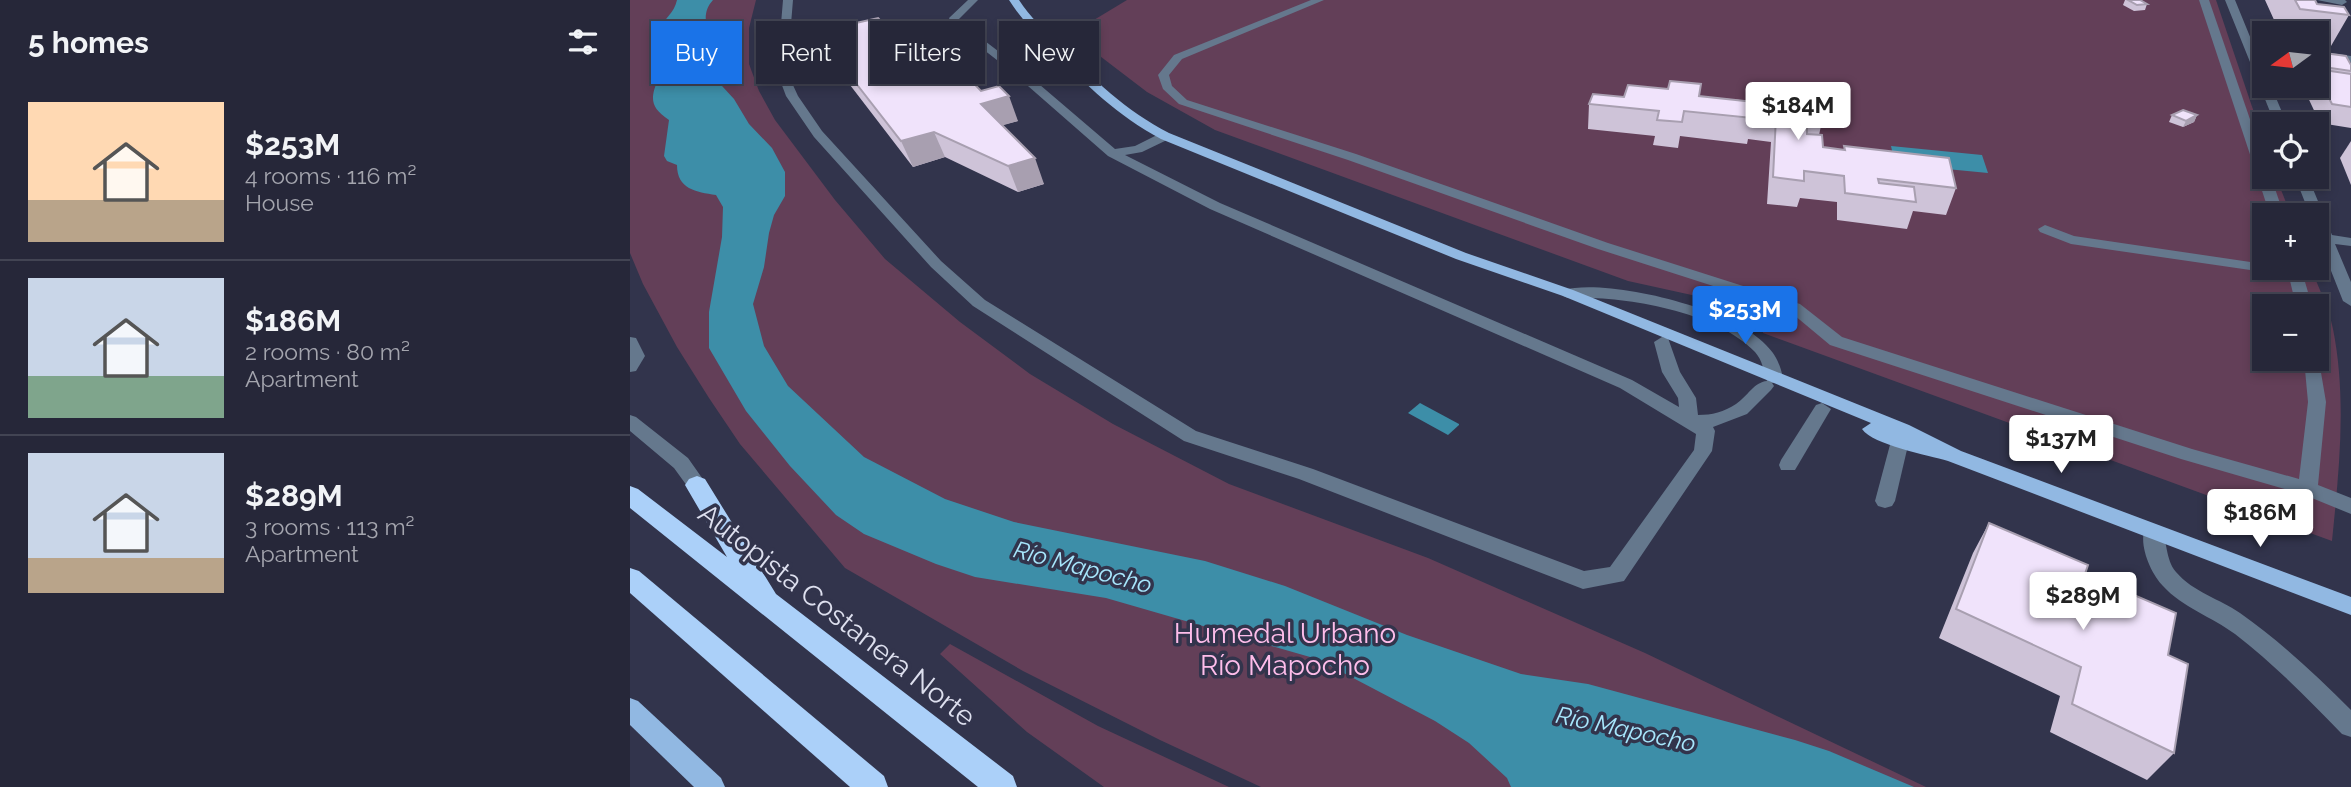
<!DOCTYPE html>
<meta charset="utf-8">
<style>
:root{--surface:#262739;--page:#323344;--text:#f1f3f6;--muted:#a4a5ae;--line:#424453;--accent:#1a73e8}
body{margin:0;font-family:Raleway,sans-serif;background:var(--page);color:var(--text);height:100vh;display:flex;flex-direction:column;font-size:26px;white-space:nowrap}
*{box-sizing:border-box;margin:0}
p{font-size:23px;color:var(--muted)}
.icon{flex:none;width:38px;height:38px;fill:none;stroke:currentColor;stroke-width:2;stroke-linecap:round;stroke-linejoin:round}
.map{position:relative;flex:1;overflow:hidden}
.side{display:flex;flex-direction:column;background:var(--surface);width:630px}
.side>*{flex:none}
.hud{position:absolute;left:21px;top:21px;width:665px;height:63px;display:flex;gap:14px}
.needle{width:46px;rotate:255deg}
.fabs{position:absolute;left:1622px;top:21px;display:grid;gap:14px}
.fabs a{display:grid;place-items:center;width:77px;height:77px;border-radius:0px;background:var(--surface);box-shadow:0 4px 10px #0003,0 0 0 2px var(--line);font-size:35px}
.price{position:absolute;translate:-50% -60px;padding:0 16px;border-radius:7px;background:#fff;color:#222;font-size:23px;line-height:46px;filter:drop-shadow(0 2px 4px #0008)}
.price::after{content:'';position:absolute;left:50%;top:42px;width:21px;height:16px;margin-left:-10px;background:inherit;clip-path:polygon(0 0,100% 0,50% 100%)}
.price.on{background:var(--accent);color:#fff}
ul{padding:0;list-style:none}
li{display:flex;align-items:center;gap:21px;height:175px;padding:0 28px}
li+li{border-top:2px solid var(--line)}
li span{display:grid;place-items:center;flex:none;width:196px;height:140px;border-radius:0px;color:#555}
li>.icon{margin-inline-start:auto}
span .icon{width:84px;height:84px;fill:#fffc;stroke-width:1}
li b{font-size:30px}
h2{display:flex;justify-content:space-between;align-items:center;height:84px;padding:0 28px;font-size:30px}
.chip{padding:0 24px;border-radius:0px;background:var(--surface);box-shadow:0 4px 10px #0003,0 0 0 2px var(--line);font-size:24px;line-height:63px}
.chip.on{background:var(--accent);color:#fff}
main{display:flex;flex:1;min-height:0}
.map>svg:first-child{display:block}
.green{fill:#633f58;fill-rule:evenodd}
.water{fill:#3d8ea8}
.lines{fill:none;stroke-linecap:round;stroke-linejoin:round}
.minor{fill:#65788d;fill-rule:evenodd}
.major{fill:#91b8e2;fill-rule:evenodd}
.highway{fill:#abd0f9;fill-rule:evenodd}
.wall{fill:#cec3d8}
.shaded-wall{fill:#a89fb0}
.building{fill:#f0e3fb;stroke:#a89fb0;stroke-width:2}
.labels{text-anchor:middle;dominant-baseline:central;stroke-width:7;stroke-linejoin:round;paint-order:stroke}
.water-label{font-size:24px;font-style:italic;fill:#a7e6fc;stroke:#32344c}
.near-street-label{font-size:28px;fill:#dee0ef;stroke:#32344c}
.near-park-label{font-size:28px;fill:#febdea;stroke:#32344c}
</style>
<main>
<section class="side">
<h2>5 homes<svg class="icon" aria-label="filters" viewBox="0 0 24 24"><path d="M4 7h16M4 17h16"/><circle cx="9" cy="7" r="2"/><circle cx="15" cy="17" r="2"/></svg></h2>
<ul>
<li><span style="background:linear-gradient(#ffd9b3 70%,#b9a48a 0)"><svg class="icon" aria-label="home" viewBox="0 0 24 24"><path d="M3 11l9-7 9 7M6 9v11h12V9"/></svg></span><div><b>$253M</b><p>4 rooms · 116 m²</p><p>House</p></div></li>
<li><span style="background:linear-gradient(#c9d6e8 70%,#7fa58c 0)"><svg class="icon" aria-label="home" viewBox="0 0 24 24"><path d="M3 11l9-7 9 7M6 9v11h12V9"/></svg></span><div><b>$186M</b><p>2 rooms · 80 m²</p><p>Apartment</p></div></li>
<li><span style="background:linear-gradient(#c9d6e8 75%,#b9a48a 0)"><svg class="icon" aria-label="home" viewBox="0 0 24 24"><path d="M3 11l9-7 9 7M6 9v11h12V9"/></svg></span><div><b>$289M</b><p>3 rooms · 113 m²</p><p>Apartment</p></div></li>
</ul>
</section>
<div class="map">
<svg width="1721" height="787" viewBox="0 0 1721 787">
<rect width="100%" height="100%" fill="#32344c"/>
<g class="green">
<polygon points="0,0 126,0 119,28 119,64 129,91 145,120 205,200 255,259 330,322 400,374 483,424 599,484 798,558 1015,653 1296,787 631,787 530,740 393,671 215,568 110,444 79,398 47,347 13,284 0,253"/>
<path d="M 497,0 L 1586,0 L 1634,142 L 1634,177 L 1646,177 L 1661,215 L 1634,215 L 1634,268 L 1681,268 C 1688,287 1699,308 1703,329 C 1717,399 1709,471 1702,541 L 1133,333 L 1130,310 L 998,281 L 585,130 L 517,92 L 462,50 L 444,32 ZM 1634,306 L 1687,306 L 1687,359 L 1634,359 Z"/>
<polygon points="320,644 468,726 599,787 474,787 397,732 310,654"/>
</g>
<g class="water">
<path d="M 47,0 L 83,0 C 72,12 75,26 82,39 L 77,51 L 77,63 L 81,74 L 104,99 L 119,124 L 142,148 L 155,172 L 155,196 L 144,215 L 139,233 L 134,267 L 123,304 L 134,346 L 158,386 L 234,457 L 315,499 L 384,522 L 575,561 L 655,586 L 777,635 L 891,674 L 958,684 L 1165,740 L 1199,751 L 1284,787 L 881,787 L 877,778 L 839,743 L 805,721 L 687,659 L 476,598 L 345,577 L 306,564 L 234,534 L 206,515 L 160,466 L 116,411 L 79,348 L 79,312 L 92,237 L 93,207 L 86,195 C 66,192 47,189 47,165 L 37,161 L 34,156 L 39,120 C 18,106 21,97 29,76 L 27,69 L 20,64 C 21,53 25,40 29,30 C 34,18 44,14 47,0 Z"/>
<polygon points="1261,146 1352,155 1358,173 1265,164"/>
<polygon points="790,403 829,424 829,425 818,435 778,413"/>
</g>
<g class="lines">
<g class="minor">
<path d="M 153,0 L 163,0 L 157,72 L 168,96 L 192,131 L 311,261 L 355,300 L 566,431 L 683,469 L 954,571 L 980,567 L 1064,450 L 1066,434 L 990,388 L 580,209 L 478,156 L 381,71 L 322,25 L 319,18 L 338,0 L 348,0 L 329,19 L 330,22 L 389,67 L 485,149 L 505,146 L 531,133 L 539,133 L 539,139 L 512,152 L 495,155 L 590,203 L 1002,380 L 1049,407 L 1048,398 L 1032,372 L 1024,342 L 1032,337 L 1038,338 L 1050,372 L 1066,398 L 1068,415 C 1082,415 1094,412 1106,404 C 1117,397 1124,382 1137,381 C 1133,370 1133,361 1125,352 C 1087,311 991,295 938,298 L 933,296 L 930,293 L 933,290 C 980,278 1103,309 1136,345 C 1146,355 1150,364 1153,378 L 1150,382 L 1142,383 L 1144,386 L 1141,390 L 1117,414 L 1083,427 L 1085,431 L 1082,451 L 994,581 L 953,589 L 669,479 L 554,441 L 343,306 L 301,267 L 184,137 L 156,96 L 147,72 Z"/>
<polygon points="681,0 694,0 552,59 539,75 542,86 557,100 726,154 978,243 1170,304 1212,337 1562,449 1669,479 1678,402 1674,359 1687,359 1688,355 1696,402 1688,485 1721,498 1721,514 1672,494 1551,459 1200,345 1158,310 968,249 718,160 549,104 533,89 528,75 544,55"/>
<polygon points="1569,0 1579,0 1634,160 1634,177 1641,177 1654,215 1640,215"/>
<polygon points="1595,0 1605,0 1634,71 1634,86 1641,86 1657,124 1645,124"/>
<polygon points="1687,0 1715,0 1717,2 1712,5"/>
<polygon points="1687,51 1721,56 1721,62 1687,57"/>
<polygon points="1665,177 1678,177 1702,235 1721,238 1721,246 1705,244 1721,282 1721,306 1713,301 1688,238 1687,215 1680,215"/>
<polygon points="1415,225 1444,236 1634,264 1634,268 1641,268 1634,272 1441,244 1410,232 1408,229"/>
<polygon points="1657,268 1671,268 1682,306 1666,306"/>
<polygon points="0,337 6,338 15,356 6,371 0,372"/>
<polygon points="1192,403 1201,409 1165,470 1151,470 1149,465 1151,460 1186,405"/>
<polygon points="0,415 6,417 58,458 77,485 74,490 67,492 60,490 44,468 0,431"/>
<polygon points="1270,434 1277,436 1279,441 1265,501 1262,506 1255,508 1248,506 1245,501 1261,441 1263,436"/>
<path d="M 1523,524 L 1530,526 C 1538,541 1535,559 1546,572 C 1563,592 1590,599 1610,613 C 1650,641 1686,675 1721,710 L 1721,737 L 1712,734 C 1678,699 1644,664 1605,634 C 1582,617 1552,607 1533,586 C 1521,574 1507,543 1516,526 Z"/>
</g>
<g class="major">
<path d="M 379,0 L 389,0 C 400,17 415,31 429,45 C 463,79 496,111 539,133 L 836,253 L 943,290 L 1279,425 L 1331,451 L 1721,597 L 1721,615 L 1318,461 C 1298,455 1243,445 1232,429 L 1241,423 L 933,296 L 826,259 L 531,139 C 488,116 455,84 422,50 C 406,34 391,19 379,0 Z"/>
<polygon points="0,698 8,701 91,778 95,787 64,787 0,725"/>
</g>
<g class="highway">
<polygon points="67,476 75,479 146,594 383,776 387,787 348,787 0,508 0,486 8,489 97,557 55,485 59,479"/>
<polygon points="0,568 9,571 254,776 258,787 220,787 0,593"/>
</g>
</g>
<g class="wall">
<polygon points="1495,0 1510,0 1517,4 1515,10 1504,11 1493,5"/>
<polygon points="1635,0 1685,0 1687,4 1719,15 1701,46 1687,44 1687,33 1650,33"/>
<polygon points="256,27 315,54 351,91 388,121 372,125 414,184 388,192 315,157 283,167 197,55 186,32"/>
<polygon points="1687,52 1721,65 1721,128 1690,123 1673,87 1673,86 1687,86"/>
<polygon points="1069,96 1142,103 1143,98 1161,105 1191,126 1189,135 1193,147 1214,150 1214,146 1326,188 1316,215 1283,211 1277,229 1207,220 1207,202 1170,198 1167,207 1137,204 1141,142 1118,139 1117,144 1050,136 1048,148 1023,145 1025,136 958,129 959,104 994,97"/>
<polygon points="1542,115 1567,115 1564,122 1553,127 1539,122"/>
<polygon points="1721,141 1721,185 1710,158"/>
<polygon points="1359,523 1455,574 1538,655 1544,753 1517,780 1420,732 1430,696 1309,638 1343,553"/>
</g>
<g class="shaded-wall">
<polygon points="307,32 316,55 296,34"/>
<polygon points="379,96 388,121 360,129 351,104"/>
<polygon points="1567,115 1564,122 1553,127 1556,121"/>
<polygon points="304,132 315,157 283,167 271,141"/>
<polygon points="405,158 414,184 388,192 378,166"/>
</g>
<g class="building">
<polygon points="1498,0 1510,0 1517,4 1507,5"/>
<polygon points="1665,0 1685,0 1687,4 1714,7 1719,15 1670,9"/>
<polygon points="248,18 256,27 283,21 288,26 298,24 307,32 296,34 351,91 369,86 379,96 351,104 405,158 378,166 304,132 271,141 186,32"/>
<polygon points="1687,52 1716,56 1721,65 1721,71 1687,66"/>
<polygon points="1687,69 1721,74 1721,107 1702,104 1687,75"/>
<polygon points="1040,81 1071,84 1069,96 1142,104 1143,98 1161,100 1161,105 1190,108 1191,126 1177,125 1177,134 1192,135 1193,147 1215,150 1214,146 1319,158 1326,188 1248,179 1249,183 1284,187 1286,202 1215,193 1214,176 1174,171 1174,181 1143,177 1146,117 1122,114 1122,118 1054,111 1052,122 1027,120 1029,111 959,104 963,94 994,97 998,85 1038,89"/>
<polygon points="1553,110 1567,115 1556,121 1542,115"/>
<polygon points="1359,523 1458,565 1455,574 1546,613 1538,655 1558,664 1544,753 1442,704 1451,667 1326,609"/>
</g>
<g class="labels">
<g class="water-label">
<text transform="translate(453 567) rotate(15)">Río Mapocho</text>
<text transform="translate(996 729) rotate(12)">Río Mapocho</text>
</g>
<g class="near-street-label">
<text transform="translate(207 615) rotate(38)">Autopista Costanera Norte</text>
</g>
<g class="near-park-label">
<text x="655" y="633">Humedal Urbano<tspan x="655" dy="32">Río Mapocho</tspan></text>
</g>
</g>
</svg>
<div class="fabs">
<a><svg class="needle" viewBox="-14 -14 28 28"><path d="M0-13l5 13h-10z" fill="#e53935"/><path d="M0 13l5-13h-10z" fill="#a4a5ae"/></svg></a>
<a><svg class="icon" aria-label="locate" viewBox="0 0 24 24"><circle cx="12" cy="12" r="6"/><path d="M12 2v4M12 18v4M2 12h4M18 12h4"/></svg></a>
<a>+</a>
<a>−</a>
</div>
<b class="price" style="left:1168px;top:142px">$184M</b>
<b class="price on" style="left:1115px;top:346px">$253M</b>
<b class="price" style="left:1431px;top:475px">$137M</b>
<b class="price" style="left:1630px;top:549px">$186M</b>
<b class="price" style="left:1453px;top:632px">$289M</b>
<div class="hud">
<a class="chip on">Buy</a>
<a class="chip">Rent</a>
<a class="chip">Filters</a>
<a class="chip">New</a>
</div>
</div>
</main>
